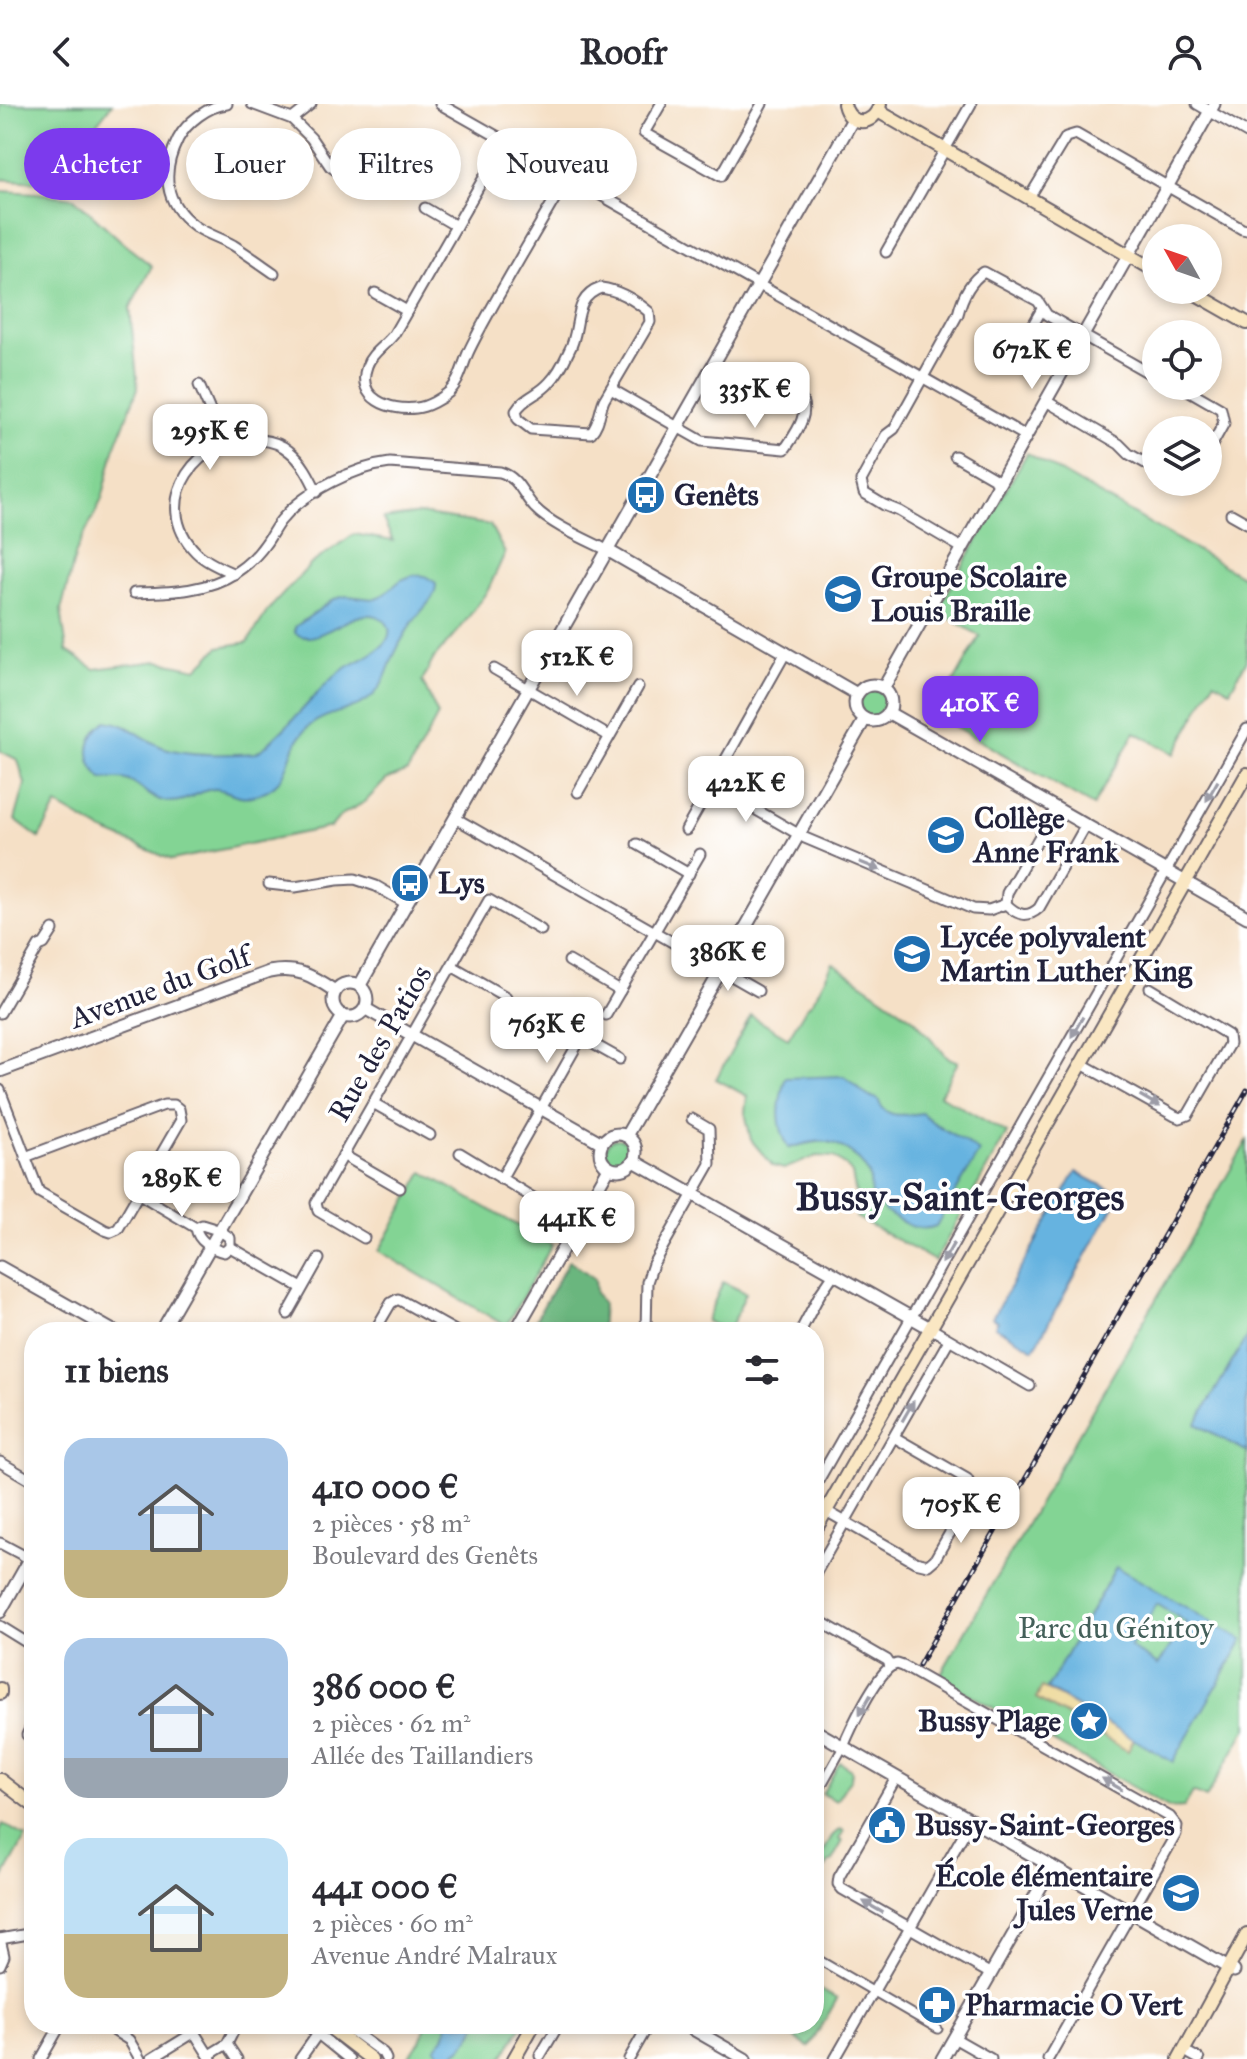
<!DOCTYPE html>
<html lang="fr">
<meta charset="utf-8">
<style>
:root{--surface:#fff;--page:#f7f7f7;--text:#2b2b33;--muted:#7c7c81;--accent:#7c3aed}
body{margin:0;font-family:"IM FELL Great Primer",serif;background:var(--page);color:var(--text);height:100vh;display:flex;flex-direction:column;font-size:30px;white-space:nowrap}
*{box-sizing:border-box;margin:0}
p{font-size:26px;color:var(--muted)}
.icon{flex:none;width:44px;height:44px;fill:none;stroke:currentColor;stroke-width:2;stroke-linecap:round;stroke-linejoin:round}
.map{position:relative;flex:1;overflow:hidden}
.sheet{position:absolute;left:24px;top:1218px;width:800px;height:712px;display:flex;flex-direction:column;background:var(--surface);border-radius:32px;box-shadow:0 4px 12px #0003}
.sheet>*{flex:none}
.guide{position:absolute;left:24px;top:24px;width:800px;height:72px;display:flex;gap:16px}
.needle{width:52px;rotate:310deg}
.buttons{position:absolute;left:1142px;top:120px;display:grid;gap:16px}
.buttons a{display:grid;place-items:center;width:80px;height:80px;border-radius:50%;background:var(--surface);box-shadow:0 4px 12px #0003;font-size:40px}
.price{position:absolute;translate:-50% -68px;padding:0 18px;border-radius:16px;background:#fff;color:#222;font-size:26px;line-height:52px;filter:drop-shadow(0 2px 4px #0008)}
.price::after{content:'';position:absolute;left:50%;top:48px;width:24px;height:18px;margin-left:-12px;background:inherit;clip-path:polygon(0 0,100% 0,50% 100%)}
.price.selected{background:var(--accent);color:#fff}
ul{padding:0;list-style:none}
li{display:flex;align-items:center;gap:24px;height:200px;padding:0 40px}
li span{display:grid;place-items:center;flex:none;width:224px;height:160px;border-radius:24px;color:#555}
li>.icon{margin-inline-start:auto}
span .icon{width:96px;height:96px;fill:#fffc;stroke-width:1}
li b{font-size:34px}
h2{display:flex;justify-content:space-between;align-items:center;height:96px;padding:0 40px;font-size:34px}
.chip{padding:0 28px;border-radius:36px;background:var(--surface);box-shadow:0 4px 12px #0003;font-size:28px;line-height:72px}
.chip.selected{background:var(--accent);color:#fff}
header{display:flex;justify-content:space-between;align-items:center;height:104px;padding:0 40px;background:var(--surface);font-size:36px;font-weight:700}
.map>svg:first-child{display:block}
.green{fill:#83d494;stroke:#527b68;stroke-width:2}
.forest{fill:#6ab67e;stroke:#466c5c;stroke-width:2}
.sand{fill:#eeda9e;stroke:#887e6c;stroke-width:2}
.water{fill:#66b3e0;stroke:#446a8e;stroke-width:2;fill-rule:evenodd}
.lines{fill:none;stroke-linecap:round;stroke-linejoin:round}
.pedestrian-casing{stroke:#6c646c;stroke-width:11}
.minor-casing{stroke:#6c646c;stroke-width:13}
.tertiary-casing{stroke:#6c646c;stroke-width:15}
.secondary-casing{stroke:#6c646c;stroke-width:16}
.pedestrian{stroke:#fff;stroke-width:7}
.minor{stroke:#fff;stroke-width:9}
.tertiary{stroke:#fff;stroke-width:11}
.secondary{stroke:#fae7c3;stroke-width:12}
.rail-casing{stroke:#22223b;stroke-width:5}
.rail{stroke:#fff;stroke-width:2;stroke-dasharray:6;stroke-linecap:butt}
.oneway{fill:#9c9ca7}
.labels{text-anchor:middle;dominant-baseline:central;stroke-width:7;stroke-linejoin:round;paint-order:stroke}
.poi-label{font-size:30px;font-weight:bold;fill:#22223b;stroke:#fff;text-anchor:start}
.street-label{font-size:30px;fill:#22223b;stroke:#fff}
.park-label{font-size:30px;fill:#44605a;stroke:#fff}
.district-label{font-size:38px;font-weight:bold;fill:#22223b;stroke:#fff}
</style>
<header><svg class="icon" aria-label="back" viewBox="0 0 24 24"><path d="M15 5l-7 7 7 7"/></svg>Roofr<svg class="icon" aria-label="person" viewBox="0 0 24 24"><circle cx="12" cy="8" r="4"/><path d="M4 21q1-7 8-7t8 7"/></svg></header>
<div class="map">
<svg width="1247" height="1955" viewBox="0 0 1247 1955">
<rect width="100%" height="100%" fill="#fff"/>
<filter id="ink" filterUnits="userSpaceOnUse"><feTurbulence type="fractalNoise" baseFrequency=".0125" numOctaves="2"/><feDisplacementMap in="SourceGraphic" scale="16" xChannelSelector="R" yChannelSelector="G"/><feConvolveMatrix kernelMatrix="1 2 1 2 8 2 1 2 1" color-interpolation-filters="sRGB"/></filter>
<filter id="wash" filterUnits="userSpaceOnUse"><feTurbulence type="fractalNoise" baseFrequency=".006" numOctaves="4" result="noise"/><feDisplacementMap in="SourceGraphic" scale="32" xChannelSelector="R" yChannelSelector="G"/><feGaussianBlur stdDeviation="1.8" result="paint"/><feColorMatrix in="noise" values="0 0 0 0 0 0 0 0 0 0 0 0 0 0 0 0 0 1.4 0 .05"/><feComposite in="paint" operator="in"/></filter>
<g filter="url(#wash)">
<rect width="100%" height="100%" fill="#f5e0c6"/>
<g class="green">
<polygon points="0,0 112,0 49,79 0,75"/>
<polygon points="0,87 37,89 74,94 129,144 152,162 130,204 138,284 114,346 102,395 76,448 61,506 67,547 95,565 158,557 197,565 219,543 248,538 268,506 311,460 354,430 393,437 383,415 420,410 490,421 505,449 488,486 459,526 434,554 422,577 438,611 408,667 386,676 365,698 341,711 331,723 172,756 99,725 57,701 39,734 15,716 25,680 18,656 0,647"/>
<polygon points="1027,349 1247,475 1247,556 1230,586 1214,577 1175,650 1135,628 1093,702 935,611 980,532 937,507"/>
<circle cx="873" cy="600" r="14"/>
<polygon points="833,859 915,916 947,953 958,958 940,991 1007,1029 935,1157 856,1113 859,1106 852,1070 846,1062 834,1053 817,1052 784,1065 773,1062 751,1036 745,1008 747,992 716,975 751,912 788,934 806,904 813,897"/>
<circle cx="618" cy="1048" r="13"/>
<polygon points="1247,1037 1247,1624 1206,1694 1193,1688 1184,1703 1170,1704 939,1573"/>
<polygon points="423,1068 552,1141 506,1222 379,1147"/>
<polygon points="723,1178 746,1189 729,1227 706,1217"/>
<polygon points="840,1658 852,1667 851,1674 836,1697 822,1690"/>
<polygon points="3,1720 26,1733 2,1776 0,1775 0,1726"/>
<polygon points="840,1725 844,1727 839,1735 843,1737 831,1758 829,1758 826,1763 824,1762 820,1768 815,1764 832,1732"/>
<polygon points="814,1882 837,1895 809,1943 781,1926 784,1920 814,1920"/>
<polygon points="427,1920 523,1920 502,1955 407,1955 420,1937"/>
</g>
<polygon class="forest" points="569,1156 595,1175 596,1189 603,1200 601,1228 533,1228 530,1226"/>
<polygon class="sand" points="1042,1583 1134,1635 1128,1647 1036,1594"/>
<g class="water">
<path d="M 413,471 L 425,472 L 436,479 C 436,493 428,499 419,510 C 409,522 401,536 394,551 C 386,569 384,585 366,597 C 348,609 323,608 306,625 C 282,650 296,682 251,692 C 238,695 228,686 216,685 C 200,684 186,702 163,697 C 148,694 140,680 126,676 C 119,674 110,676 102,675 C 83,657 85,634 106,617 C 129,619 142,635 162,643 C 188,652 228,651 256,649 L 266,642 C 278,631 290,619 301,607 C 314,593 326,578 341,567 C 353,558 394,545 389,524 C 387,518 381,514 376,512 C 349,504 317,546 295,529 L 295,523 L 334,495 L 347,492 L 373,495 L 383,491 L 401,476 Z"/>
<path d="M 844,972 L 868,992 L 878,995 C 884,1016 904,1011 922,1009 C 938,1026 962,1032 979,1048 L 936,1122 C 916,1130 901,1117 884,1107 L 882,1100 L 871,1095 C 871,1087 871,1076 868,1069 C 860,1054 844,1041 828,1038 C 815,1036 801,1041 789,1044 C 775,1019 778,1001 785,974 Z"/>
<polygon points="1076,1068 1120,1091 1034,1245 995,1223 998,1217 992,1214"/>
<polygon points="1247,1232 1247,1348 1196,1320"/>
<path d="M 1116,1463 L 1243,1536 L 1173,1658 L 1047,1585 ZM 1157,1500 L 1186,1518 L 1158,1561 L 1130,1543 Z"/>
<path d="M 448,1920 L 477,1920 C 470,1936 461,1951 442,1953 L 435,1944 L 444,1934 Z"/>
</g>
</g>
<g filter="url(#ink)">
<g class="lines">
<defs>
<g id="pedestrian">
<polyline points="814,1695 843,1643"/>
<polyline points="814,1853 938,1925"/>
</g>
<g id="minor">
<path d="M 227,0 C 208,2 187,18 178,35 C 162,67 163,99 195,122 C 206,130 221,134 233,141 C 247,150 261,160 274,169"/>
<polyline points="252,0 292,15 311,0"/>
<polyline points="440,0 1026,332"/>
<polyline points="661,0 644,29 721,72 762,0"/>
<polyline points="1197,0 1247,29"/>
<polyline points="292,15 311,34 330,62 337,67 346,68 358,62"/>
<path d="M 505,37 L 394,230 C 386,241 371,249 367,262 C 355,295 390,307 416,304 C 427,303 441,295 449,288 C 460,277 462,263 468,249 C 471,242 475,235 479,227 C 507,175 538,124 568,72"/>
<polyline points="1029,94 1066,33 1076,30 1242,125 1247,126"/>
<polyline points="425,104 456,122"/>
<polyline points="886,148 971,0"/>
<path d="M 601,184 C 618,186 636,197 649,208 L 650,218 L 604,296 C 599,308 600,319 591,329 L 531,325 L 518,315 L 516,307 C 524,293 539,291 549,279 C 557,271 564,258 569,247 C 582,225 571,194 601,184 Z"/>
<polyline points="375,189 407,207"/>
<polyline points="1020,244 1042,205"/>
<polyline points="199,281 224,339"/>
<polyline points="1181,282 1221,305 1224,319 1208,348"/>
<path d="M 611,285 L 702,337 L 785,345 C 795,330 813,308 798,290 C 793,284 781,280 775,276"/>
<polyline points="1046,297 1119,340 1129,350 1156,365"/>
<polyline points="955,352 1000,378"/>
<polyline points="1178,378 1181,380 1189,378"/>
<polyline points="1231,410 1247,419"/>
<path d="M 962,444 L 899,407 L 884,401 L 864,389 L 861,377 L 886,331 L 894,325 L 958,210 C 962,194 970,177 984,168 L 1038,197 L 1047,211 L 1156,273"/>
<path d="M 234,470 C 221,464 206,458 196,448 C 147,398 199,328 261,336 C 272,337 281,340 289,347 C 302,357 310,373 317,388"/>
<path d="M 134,489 C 168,488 206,488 235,469 C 247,461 258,451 266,439 C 272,431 276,421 283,414 C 306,387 355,363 390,359 L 500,368 C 520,374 522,391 535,404 C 550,420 587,436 607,446"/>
<polyline points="494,565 609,632"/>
<polyline points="713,681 805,734 973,805 989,806 1006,800"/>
<polyline points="578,688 638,583"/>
<polyline points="455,714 758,887"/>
<polyline points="686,726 786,548"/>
<polyline points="637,740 689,770"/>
<polyline points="269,780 295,783 337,776 355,775 376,782 407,800"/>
<path d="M 1006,800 C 1017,811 1027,815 1039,804 L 1086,721"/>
<polyline points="1006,800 1007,789 1056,704"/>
<polyline points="569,857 620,887"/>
<polyline points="452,862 506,893"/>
<polyline points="531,905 620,955"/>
<polyline points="0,909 39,842 44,840 53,826"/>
<polyline points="606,911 700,750"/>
<polyline points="1082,960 1175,1012 1180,1014 1188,1011 1229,940 1228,931 1150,884"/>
<polyline points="0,986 39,1088 105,1126 111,1128 118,1125 181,1016 179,1005 174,1001 164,1001 25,1053"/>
<polyline points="373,999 430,1031"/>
<polyline points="460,1049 540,1098"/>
<polyline points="343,1051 400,1084"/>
<polyline points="501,1075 581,934"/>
<polyline points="139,1090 196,1124"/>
<path d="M 202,1121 C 212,1124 222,1127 230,1134 L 230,1143 L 224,1148 C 212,1145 198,1137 196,1124 Z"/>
<polyline points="364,1134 318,1107 316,1099 489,796 541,826"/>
<polyline points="230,1143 302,1184"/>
<polyline points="288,1210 319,1155"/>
<polyline points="930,1224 1030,1282"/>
<polyline points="374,1228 391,1199 398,1195 457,1228"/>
<polyline points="646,1228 647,1178 653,1160 710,1060 709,1025 692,1015"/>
<polyline points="800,1228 820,1190 833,1171"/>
<polyline points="0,1358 34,1378"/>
<polyline points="814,1384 1247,625"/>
<polyline points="814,1400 915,1458 928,1461 935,1455 972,1390 971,1383 967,1375 894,1333"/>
<polyline points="0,1439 30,1455"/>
<polyline points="814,1472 949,1236"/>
<polyline points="814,1514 887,1556 891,1562"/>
<polyline points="0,1522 34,1543"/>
<polyline points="891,1562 897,1560 903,1562 1170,1713 1177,1722 1176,1730 1048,1955"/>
<polyline points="27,1631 34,1617"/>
<path d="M 843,1643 C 851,1623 875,1574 891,1562"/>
<polyline points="896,1674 839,1773 838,1780 842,1785 991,1870"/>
<polyline points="0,1835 34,1829"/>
<polyline points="0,1861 4,1852 0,1835"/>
<polyline points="189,1920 211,1955"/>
<path d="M 305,1920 C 320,1931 334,1943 349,1955"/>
<polyline points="343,1920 383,1949 386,1955"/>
<polyline points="110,1924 129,1936 140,1955"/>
<polyline points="954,1934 991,1955"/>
<polyline points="227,1940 237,1955"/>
<polyline points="1190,1950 1199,1955"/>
<polyline points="209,1951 227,1940 237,1920"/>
<polyline points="540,1952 559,1920"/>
<polyline points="41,1955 61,1920"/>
<polyline points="151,1955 195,1928"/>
<polyline points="300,1955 317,1931"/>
<polyline points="629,1955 649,1920"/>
<polyline points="835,1955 971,1717"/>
</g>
<g id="tertiary">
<polyline points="607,446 857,590"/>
<circle cx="873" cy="599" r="18"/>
<polyline points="884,583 1214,0"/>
<polyline points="889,609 1247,813"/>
<circle cx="350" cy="896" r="17"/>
<polyline points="360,881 853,15"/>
<polyline points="366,905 602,1039"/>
<path d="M 0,967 L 269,868 C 298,863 311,871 335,887"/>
<circle cx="618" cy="1048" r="18"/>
<polyline points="626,1032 865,615"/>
<polyline points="634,1057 930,1224"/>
<polyline points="0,1163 115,1228"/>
<polyline points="161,1228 343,912"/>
<polyline points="515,1228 609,1064"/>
<polyline points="0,1508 34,1448"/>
<polyline points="814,1626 1234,1867"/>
<polyline points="684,1920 745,1955"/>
<polyline points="942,1955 1052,1763"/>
</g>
<g id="secondary">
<path d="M 844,0 C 849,23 874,23 880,0"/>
<polyline points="879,5 883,10 1156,167"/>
<polyline points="1189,186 1247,219"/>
<polyline points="814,1428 1247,670"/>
<polyline points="0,1585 0,1589"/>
<polyline points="0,1676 34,1702"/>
<polyline points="325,1920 371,1955"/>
<polyline points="514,1955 534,1920"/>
<polyline points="1179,1955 1247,1830"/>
</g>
</defs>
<use href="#pedestrian" class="pedestrian-casing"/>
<use href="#minor" class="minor-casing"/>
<use href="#tertiary" class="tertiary-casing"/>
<use href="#secondary" class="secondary-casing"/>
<use href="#pedestrian" class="pedestrian"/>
<use href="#minor" class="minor"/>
<use href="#tertiary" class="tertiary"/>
<use href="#secondary" class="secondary"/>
<defs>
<polyline id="rail" points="919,1561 1247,986"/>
</defs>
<use href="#rail" class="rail-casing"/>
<use href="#rail" class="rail"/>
</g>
<defs><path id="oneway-solid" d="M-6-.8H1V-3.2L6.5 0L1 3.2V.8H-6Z" transform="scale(2)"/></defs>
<g class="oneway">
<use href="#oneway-solid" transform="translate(1212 687) rotate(120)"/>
<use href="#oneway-solid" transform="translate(870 762) rotate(22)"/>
<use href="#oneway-solid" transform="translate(1077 923) rotate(120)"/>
<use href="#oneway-solid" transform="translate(1150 997) rotate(30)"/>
<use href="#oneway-solid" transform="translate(948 1149) rotate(120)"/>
<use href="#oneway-solid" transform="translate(908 1307) rotate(-60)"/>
<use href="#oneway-solid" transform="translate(865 1601) rotate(119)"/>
<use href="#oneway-solid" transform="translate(1112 1680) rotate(-150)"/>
<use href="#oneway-solid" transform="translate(873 1803) rotate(-150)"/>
</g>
</g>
<defs>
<symbol id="bus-disc" viewBox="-11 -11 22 22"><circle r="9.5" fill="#1f6fb2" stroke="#fff"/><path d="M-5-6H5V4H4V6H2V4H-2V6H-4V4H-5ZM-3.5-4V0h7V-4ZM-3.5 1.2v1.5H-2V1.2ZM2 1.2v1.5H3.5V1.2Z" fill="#fff"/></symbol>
<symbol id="school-disc" viewBox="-11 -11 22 22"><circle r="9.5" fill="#1f6fb2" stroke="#fff"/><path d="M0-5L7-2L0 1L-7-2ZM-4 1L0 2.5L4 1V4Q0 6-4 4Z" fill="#fff"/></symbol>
<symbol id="sight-disc" viewBox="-11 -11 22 22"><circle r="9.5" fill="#1f6fb2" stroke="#fff"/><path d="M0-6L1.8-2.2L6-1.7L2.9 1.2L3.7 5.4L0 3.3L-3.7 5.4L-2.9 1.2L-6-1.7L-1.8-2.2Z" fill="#fff"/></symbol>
<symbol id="civic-disc" viewBox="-11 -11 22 22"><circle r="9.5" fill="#1f6fb2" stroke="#fff"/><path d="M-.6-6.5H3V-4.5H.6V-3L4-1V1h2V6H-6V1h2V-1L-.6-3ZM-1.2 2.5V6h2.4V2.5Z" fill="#fff"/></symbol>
<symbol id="pharmacy-disc" viewBox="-11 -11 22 22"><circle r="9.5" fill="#1f6fb2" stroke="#fff"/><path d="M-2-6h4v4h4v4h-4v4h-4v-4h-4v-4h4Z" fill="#fff"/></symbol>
</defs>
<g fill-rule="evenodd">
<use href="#bus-disc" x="624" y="369" width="44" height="44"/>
<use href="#school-disc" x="821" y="468" width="44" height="44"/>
<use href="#school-disc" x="924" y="709" width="44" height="44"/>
<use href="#bus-disc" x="388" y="757" width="44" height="44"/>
<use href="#school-disc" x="890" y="828" width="44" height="44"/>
<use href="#sight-disc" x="1067" y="1595" width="44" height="44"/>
<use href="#civic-disc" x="865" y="1699" width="44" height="44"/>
<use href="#school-disc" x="1159" y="1767" width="44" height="44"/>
<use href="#pharmacy-disc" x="915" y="1879" width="44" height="44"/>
</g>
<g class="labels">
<g class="poi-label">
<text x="674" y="391">Genêts</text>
<text x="871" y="473">Groupe Scolaire<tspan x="871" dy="34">Louis Braille</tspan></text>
<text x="974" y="714">Collège<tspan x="974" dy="34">Anne Frank</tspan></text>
<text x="438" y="779">Lys</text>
<text x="940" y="833">Lycée polyvalent<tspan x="940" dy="34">Martin Luther King</tspan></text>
<text x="1061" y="1617" text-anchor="end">Bussy Plage</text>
<text x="915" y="1721">Bussy-Saint-Georges</text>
<text x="1153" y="1772" text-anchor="end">École élémentaire<tspan x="1153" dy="34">Jules Verne</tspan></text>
<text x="965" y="1901">Pharmacie O Vert</text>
</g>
<g class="street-label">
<text transform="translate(160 883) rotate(-20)">Avenue du Golf</text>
<text transform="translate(380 939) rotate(-60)">Rue des Patios</text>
</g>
<g class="park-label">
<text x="1116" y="1524">Parc du Génitoy</text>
</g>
<g class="district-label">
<text x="960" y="1093">Bussy-Saint-Georges</text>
</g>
</g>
</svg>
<div class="buttons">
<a><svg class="needle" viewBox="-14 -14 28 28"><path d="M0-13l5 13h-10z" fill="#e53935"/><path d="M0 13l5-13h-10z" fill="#7c7c81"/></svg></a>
<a><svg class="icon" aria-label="locate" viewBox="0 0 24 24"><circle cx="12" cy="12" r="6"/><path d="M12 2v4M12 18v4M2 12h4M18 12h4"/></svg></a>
<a><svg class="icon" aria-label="layers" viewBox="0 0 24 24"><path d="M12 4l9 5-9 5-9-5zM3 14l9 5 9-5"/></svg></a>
</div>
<b class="price" style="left:1032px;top:287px">672K €</b>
<b class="price" style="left:755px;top:326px">335K €</b>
<b class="price" style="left:210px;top:368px">295K €</b>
<b class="price" style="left:577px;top:594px">512K €</b>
<b class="price selected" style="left:980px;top:640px">410K €</b>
<b class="price" style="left:746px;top:720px">422K €</b>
<b class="price" style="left:728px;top:889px">386K €</b>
<b class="price" style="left:547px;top:961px">763K €</b>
<b class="price" style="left:182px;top:1115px">289K €</b>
<b class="price" style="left:577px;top:1155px">441K €</b>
<b class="price" style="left:961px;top:1441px">705K €</b>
<div class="guide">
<a class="chip selected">Acheter</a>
<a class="chip">Louer</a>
<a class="chip">Filtres</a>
<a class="chip">Nouveau</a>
</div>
<section class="sheet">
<h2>11 biens<svg class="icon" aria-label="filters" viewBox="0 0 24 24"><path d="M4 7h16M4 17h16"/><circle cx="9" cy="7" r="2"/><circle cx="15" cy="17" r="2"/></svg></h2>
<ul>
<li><span style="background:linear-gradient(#a9c7e8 70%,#c2b280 0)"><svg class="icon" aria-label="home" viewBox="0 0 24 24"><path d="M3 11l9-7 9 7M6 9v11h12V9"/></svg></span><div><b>410 000 €</b><p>2 pièces · 58 m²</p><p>Boulevard des Genêts</p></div></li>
<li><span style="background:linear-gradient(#a9c7e8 75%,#9aa5b1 0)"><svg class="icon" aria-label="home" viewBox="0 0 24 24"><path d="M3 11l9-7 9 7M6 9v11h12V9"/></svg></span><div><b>386 000 €</b><p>2 pièces · 62 m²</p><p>Allée des Taillandiers</p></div></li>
<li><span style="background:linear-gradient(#bfe0f5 60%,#c2b280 0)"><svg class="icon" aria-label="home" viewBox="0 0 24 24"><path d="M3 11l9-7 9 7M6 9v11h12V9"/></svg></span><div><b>441 000 €</b><p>2 pièces · 60 m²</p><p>Avenue André Malraux</p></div></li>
</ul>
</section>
</div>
